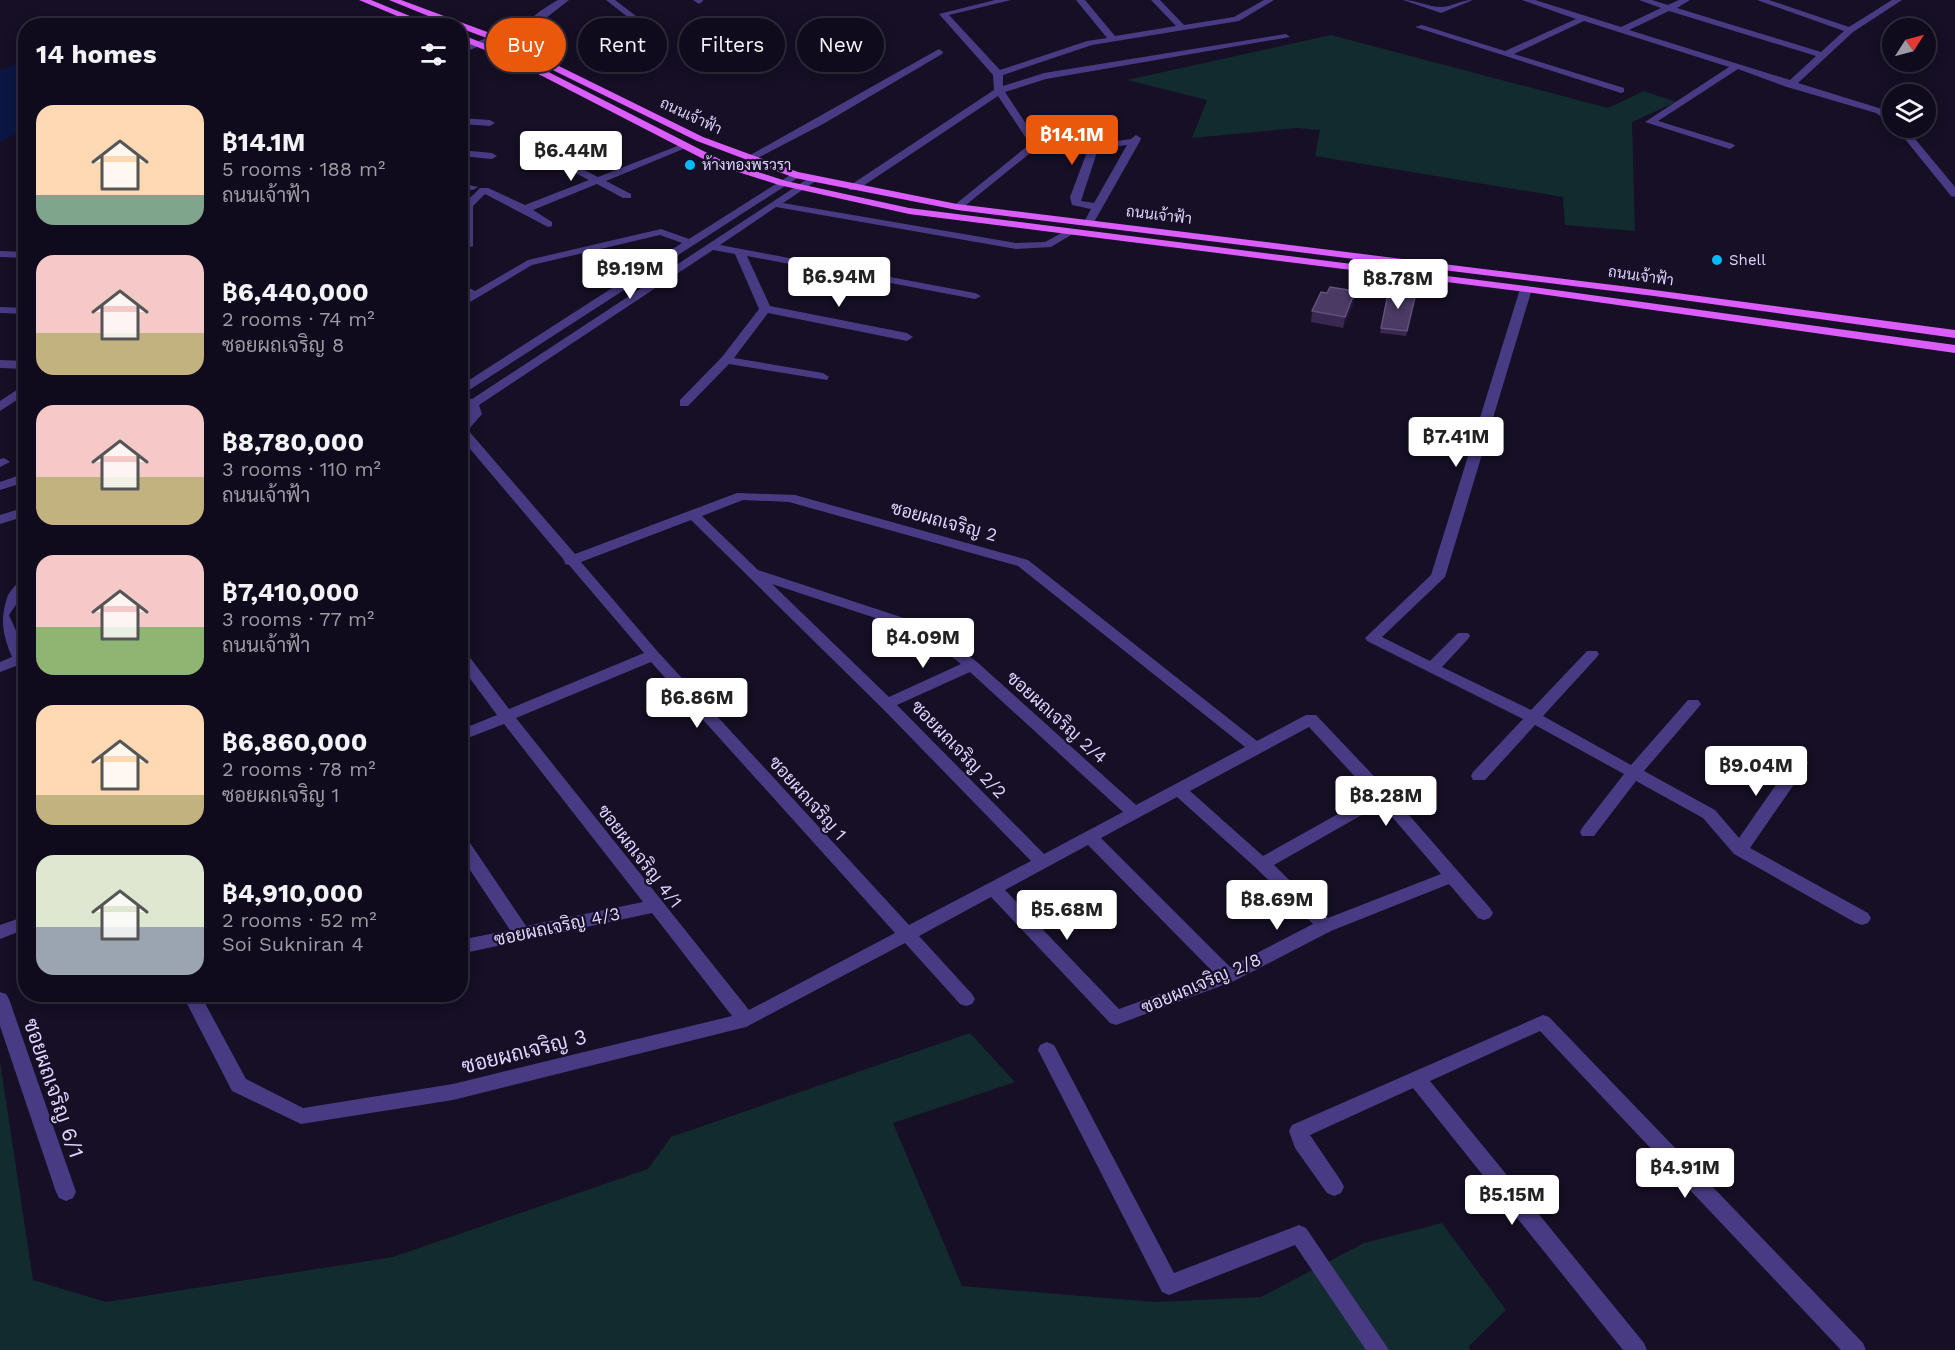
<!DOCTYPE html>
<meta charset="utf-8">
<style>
:root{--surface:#100b1c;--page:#191425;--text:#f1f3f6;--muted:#9c9ba3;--line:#302b3b;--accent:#ea580c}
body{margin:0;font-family:"Work Sans",Sarabun,sans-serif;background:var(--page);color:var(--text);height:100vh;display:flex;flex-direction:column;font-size:22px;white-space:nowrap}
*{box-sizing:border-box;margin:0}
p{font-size:20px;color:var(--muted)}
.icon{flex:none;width:33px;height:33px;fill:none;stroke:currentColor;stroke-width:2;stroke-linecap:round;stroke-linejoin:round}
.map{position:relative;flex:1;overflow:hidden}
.side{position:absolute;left:18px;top:18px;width:450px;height:984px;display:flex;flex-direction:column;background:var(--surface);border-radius:24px;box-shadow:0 3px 15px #0003,0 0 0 2px var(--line)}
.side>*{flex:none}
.hud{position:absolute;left:486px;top:18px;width:570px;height:54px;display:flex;gap:12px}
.needle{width:39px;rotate:54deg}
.fabs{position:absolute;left:1882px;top:18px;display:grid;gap:12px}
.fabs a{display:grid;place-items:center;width:54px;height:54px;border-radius:50%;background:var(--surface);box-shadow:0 3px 15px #0003,0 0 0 2px var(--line);font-size:30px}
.price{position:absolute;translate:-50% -51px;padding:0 14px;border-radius:6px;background:#fff;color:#222;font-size:20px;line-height:39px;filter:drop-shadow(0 2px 3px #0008)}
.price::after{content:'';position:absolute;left:50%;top:36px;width:18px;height:14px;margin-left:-9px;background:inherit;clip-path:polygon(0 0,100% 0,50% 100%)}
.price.selected{background:var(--accent);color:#fff}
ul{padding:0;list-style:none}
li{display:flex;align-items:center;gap:18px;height:150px;padding:0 18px}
li span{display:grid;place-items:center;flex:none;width:168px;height:120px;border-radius:18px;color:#555}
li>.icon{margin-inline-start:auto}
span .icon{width:72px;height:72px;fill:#fffc;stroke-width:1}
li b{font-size:26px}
h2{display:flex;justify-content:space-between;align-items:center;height:72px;padding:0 18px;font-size:26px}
.pill{padding:0 21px;border-radius:27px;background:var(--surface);box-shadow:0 3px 15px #0003,0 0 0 2px var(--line);font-size:21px;line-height:54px}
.pill.selected{background:var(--accent);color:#fff}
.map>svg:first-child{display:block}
.green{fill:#122b2e}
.water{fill:#0b1642}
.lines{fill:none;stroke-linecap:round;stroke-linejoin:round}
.minor{fill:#493b83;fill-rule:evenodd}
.major{fill:#da5dfc;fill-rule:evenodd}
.wall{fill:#382852}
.shaded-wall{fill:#231638}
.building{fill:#4a3a64;stroke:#61527c;stroke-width:1.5}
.poi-dot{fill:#05baf9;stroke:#160f25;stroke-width:2}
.labels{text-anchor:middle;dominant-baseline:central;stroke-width:4.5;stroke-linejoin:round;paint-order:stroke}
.far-street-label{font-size:15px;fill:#dfd4fe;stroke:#160f25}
.far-poi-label{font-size:15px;fill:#dfd4fe;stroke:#160f25;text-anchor:start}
.street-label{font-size:18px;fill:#dfd4fe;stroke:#160f25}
.near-street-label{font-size:21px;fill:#dfd4fe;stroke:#160f25}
</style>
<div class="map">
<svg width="1955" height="1350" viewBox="0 0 1955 1350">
<rect width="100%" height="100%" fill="#160f25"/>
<g class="green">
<polygon points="1331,35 1608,108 1644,91 1676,102 1632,122 1635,231 1565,225 1563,197 1315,156 1320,130 1297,128 1192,138 1207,100 1127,80"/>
<polygon points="970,1033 1015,1082 893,1123 962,1286 1155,1302 1261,1297 1364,1243 1442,1223 1506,1310 1469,1346 1470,1350 0,1350 0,1061 33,1280 106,1302 393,1257 648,1169 671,1137"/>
</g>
<polygon class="water" points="25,61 25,129 0,142 0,70"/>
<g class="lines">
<g class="minor">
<path d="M 558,0 L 569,0 L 532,29 L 519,50 L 513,50 C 511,29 542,9 558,0 Z"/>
<polygon points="606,0 615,0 636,16 629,18"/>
<polygon points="693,0 703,0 703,1 699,4"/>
<polygon points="995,0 1011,0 949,15 1000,70 1087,41 1107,38 1076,0 1085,0 1115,36 1176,26 1151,0 1160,0 1184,25 1234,17 1264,0 1274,0 1239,21 1092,45 1003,75 1003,86 1044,73 1286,34 1290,37 1046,79 1005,92 1040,145 961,209 952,207 1030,144 998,96 857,190 849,190 849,186 994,90 993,75 939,14"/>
<path d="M 1403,0 C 1416,0 1429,7 1441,7 C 1451,7 1461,0 1473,0 L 1441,13 Z"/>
<path d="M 1522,0 L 1535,0 L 1621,27 L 1661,8 L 1639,0 L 1652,0 L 1668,5 L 1679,0 L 1690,0 L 1677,8 L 1821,52 L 1844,31 L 1757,0 L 1769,0 L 1849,27 L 1892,0 L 1902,0 L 1853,32 L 1798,83 L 1882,109 L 1893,117 L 1893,125 L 1876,113 L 1787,87 L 1738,69 L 1658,121 L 1733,144 L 1735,146 L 1730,149 L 1645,122 L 1729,67 L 1584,21 L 1514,54 L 1624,88 L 1624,92 L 1621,93 L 1415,27 L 1422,25 L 1505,51 L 1576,19 ZM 1669,11 L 1816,56 L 1790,80 L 1629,30 Z"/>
<polygon points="492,36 499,38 460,54 460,48"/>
<polygon points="939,49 943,52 942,54 823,124 754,160 745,158"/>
<polygon points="460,118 490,120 495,123 490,126 460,124"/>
<polygon points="1896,128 1906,128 1955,187 1955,197 1951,196"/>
<path d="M 1136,135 L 1141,138 L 1140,141 L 1093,224 L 1085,224 L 1084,222 L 1091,209 L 1072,205 L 1070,197 L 1089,147 L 1094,144 L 1131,139 ZM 1127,145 L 1094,203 L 1081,201 L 1098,149 Z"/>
<polygon points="524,142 530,142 598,177 680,145 688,147 606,181 631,194 631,198 623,198 597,184 533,210 552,222 552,226 548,227 485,194 473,206 473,246 460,250 463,205 480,188 488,188 525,205 589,180 524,146"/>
<polygon points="460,150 492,153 497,156 492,159 460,156"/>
<polygon points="795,172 800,175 799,177 460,396 460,386 682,243 660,235 532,265 460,308 460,300 467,296 460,291 460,283 475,291 528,260 661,229 689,239"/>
<path d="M 812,176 L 817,179 L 816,181 L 783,203 L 1016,243 L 1045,242 L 1067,230 L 1076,232 L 1051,247 L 1016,249 L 776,207 L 720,245 L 975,293 L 981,296 L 975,299 L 747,256 L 770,306 L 907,333 L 913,337 L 907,341 L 768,313 L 734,358 L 823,373 L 829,377 L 827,380 L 729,364 L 688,406 L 680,406 L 680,400 L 722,357 L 759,309 L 735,254 L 713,250 L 479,405 L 482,414 L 468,430 L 575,554 L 737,493 L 795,495 L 1028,560 L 1257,741 L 1306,715 L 1316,715 L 1389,792 L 1490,908 L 1493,913 L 1490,918 L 1484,920 L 1478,918 L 1449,884 L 1331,931 L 1234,981 L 1116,1025 L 1110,1023 L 991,897 L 919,936 L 972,994 L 975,999 L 972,1004 L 966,1006 L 960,1004 L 905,943 L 746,1027 L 453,1100 L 301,1124 L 232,1091 L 182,994 L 200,994 L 246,1079 L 303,1108 L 453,1084 L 732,1016 L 652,913 L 460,954 L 460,940 L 510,930 L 460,855 L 460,835 L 466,837 L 526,926 L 643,902 L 504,724 L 460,741 L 460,730 L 497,715 L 460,665 L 460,649 L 465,651 L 509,709 L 644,653 L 569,565 L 565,564 L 564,560 L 460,437 L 460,424 L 470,414 L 467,406 L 460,403 L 460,396 L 472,399 ZM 743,500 L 789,502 L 1018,566 L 1245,747 L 1136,805 L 977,662 L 931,627 L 758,570 L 702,516 ZM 691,520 L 882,708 L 1031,861 L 909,925 L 658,652 L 581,562 ZM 772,584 L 921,633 L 961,664 L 889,697 ZM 651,662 L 895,933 L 749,1010 L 516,718 ZM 970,672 L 1123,812 L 1044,854 L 897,705 ZM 1309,727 L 1372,795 L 1263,856 L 1190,791 ZM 1177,797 L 1256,868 L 1313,924 L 1230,967 L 1101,838 ZM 1381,804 L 1441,874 L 1328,918 L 1274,865 ZM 1088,845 L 1215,974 L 1119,1009 L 1005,890 Z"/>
<polygon points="460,183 478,187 473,190 460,189"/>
<polygon points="0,251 26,252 26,258 0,257"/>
<polygon points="1526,286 1532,289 1445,577 1382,637 1430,661 1458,633 1468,633 1470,636 1468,639 1442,667 1531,710 1587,651 1597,651 1599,654 1597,657 1543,716 1631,765 1688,700 1698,700 1701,704 1698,708 1644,771 1715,810 1739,838 1794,759 1806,759 1808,763 1806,767 1750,848 1868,913 1871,918 1868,923 1862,925 1856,923 1734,854 1703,818 1636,781 1594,836 1582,836 1580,832 1582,828 1624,774 1535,725 1485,780 1473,780 1471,776 1473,772 1523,719 1367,641 1365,638 1431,575 1520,289"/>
<polygon points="0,307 26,308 26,314 0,313"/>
<polygon points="0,360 26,361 26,369 0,368"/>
<polygon points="26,384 26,394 0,411 0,401"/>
<polygon points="4,458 10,462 0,467 0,459"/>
<polygon points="26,473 26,482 0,490 0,482"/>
<polygon points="26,507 26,516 0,524 0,515"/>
<path d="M 26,580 L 26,590 L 9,615 L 26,653 L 26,677 L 21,675 L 16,666 L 0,672 L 0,662 L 12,657 C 2,633 0,618 8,595 C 14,587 16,582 26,580 Z"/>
<polygon points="26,916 26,929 0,939 0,925"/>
<polygon points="0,992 6,994 9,999 76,1192 73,1198 66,1201 59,1198 56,1192 0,1026"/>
<polygon points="1543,1015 1549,1017 1863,1343 1866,1350 1841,1350 1540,1031 1430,1081 1644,1343 1647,1350 1623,1350 1413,1088 1310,1135 1341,1181 1344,1187 1341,1193 1334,1196 1327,1193 1295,1148 1289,1131 1292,1125"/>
<polygon points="1047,1042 1054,1045 1174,1273 1299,1225 1306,1228 1389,1350 1366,1350 1295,1245 1169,1295 1162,1292 1038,1050 1040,1045"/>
</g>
<g class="major">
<polygon points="359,0 371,0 434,26 421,26"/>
<polygon points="389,0 401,0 498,36 703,137 798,172 957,204 1654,290 1955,330 1955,338 1654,296 957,210 795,178 697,141 492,40 460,28 460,26 453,26"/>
<polygon points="460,34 523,59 721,160 786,181 909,208 1526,286 1955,345 1955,353 1526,292 909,214 779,185 713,164 517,63 460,40"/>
</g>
</g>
<g class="wall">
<polygon points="1389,289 1416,293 1406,336 1380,333"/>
<polygon points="1355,291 1354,302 1343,328 1311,322 1312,311 1327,293"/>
</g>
<polygon class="shaded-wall" points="1355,291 1354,302 1343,328 1345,317"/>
<g class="building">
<polygon points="1330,287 1355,291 1345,317 1312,311 1321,292 1327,293"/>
<polygon points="1389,289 1416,293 1407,331 1381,328"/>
</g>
<g class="poi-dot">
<circle cx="690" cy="165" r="6"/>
<circle cx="1717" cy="260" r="6"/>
</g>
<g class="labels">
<g class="far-street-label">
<text transform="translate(691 116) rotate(25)">ถนนเจ้าฟ้า</text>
<text transform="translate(1159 215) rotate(7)">ถนนเจ้าฟ้า</text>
<text transform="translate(1641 276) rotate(8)">ถนนเจ้าฟ้า</text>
</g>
<g class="far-poi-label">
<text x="702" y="165">ห้างทองพรวรา</text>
<text x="1729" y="260">Shell</text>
</g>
<g class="street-label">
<text transform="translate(944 521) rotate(15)">ซอยผถเจริญ 2</text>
<text transform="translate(1057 717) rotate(42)">ซอยผถเจริญ 2/4</text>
<text transform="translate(959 749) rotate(46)">ซอยผถเจริญ 2/2</text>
<text transform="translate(808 798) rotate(48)">ซอยผถเจริญ 1</text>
<text transform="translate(640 856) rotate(52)">ซอยผถเจริญ 4/1</text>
<text transform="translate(557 926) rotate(-12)">ซอยผถเจริญ 4/3</text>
<text transform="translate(1201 983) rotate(-23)">ซอยผถเจริญ 2/8</text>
</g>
<g class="near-street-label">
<text transform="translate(524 1051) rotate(-14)">ซอยผถเจริญ 3</text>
<text transform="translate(54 1088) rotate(71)">ซอยผถเจริญ 6/1</text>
</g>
</g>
</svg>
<div class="fabs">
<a><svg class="needle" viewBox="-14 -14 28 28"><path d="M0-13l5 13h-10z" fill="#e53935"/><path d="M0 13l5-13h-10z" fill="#9c9ba3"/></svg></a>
<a><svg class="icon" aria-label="layers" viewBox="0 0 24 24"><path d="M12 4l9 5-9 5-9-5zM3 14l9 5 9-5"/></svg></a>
</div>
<b class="price selected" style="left:1072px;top:166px">฿14.1M</b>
<b class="price" style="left:571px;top:182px">฿6.44M</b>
<b class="price" style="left:630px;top:300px">฿9.19M</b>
<b class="price" style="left:839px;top:308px">฿6.94M</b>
<b class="price" style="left:1398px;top:310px">฿8.78M</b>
<b class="price" style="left:1456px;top:468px">฿7.41M</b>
<b class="price" style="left:923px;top:669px">฿4.09M</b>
<b class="price" style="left:697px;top:729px">฿6.86M</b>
<b class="price" style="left:1756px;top:797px">฿9.04M</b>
<b class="price" style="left:1386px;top:827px">฿8.28M</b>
<b class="price" style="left:1277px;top:931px">฿8.69M</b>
<b class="price" style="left:1067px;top:941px">฿5.68M</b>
<b class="price" style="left:1685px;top:1199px">฿4.91M</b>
<b class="price" style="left:1512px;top:1226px">฿5.15M</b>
<div class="hud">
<a class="pill selected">Buy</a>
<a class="pill">Rent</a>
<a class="pill">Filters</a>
<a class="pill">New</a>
</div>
<section class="side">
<h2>14 homes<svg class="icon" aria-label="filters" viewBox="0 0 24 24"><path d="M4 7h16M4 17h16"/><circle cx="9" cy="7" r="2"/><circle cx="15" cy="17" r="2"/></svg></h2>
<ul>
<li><span style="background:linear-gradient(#ffd9b3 75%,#7fa58c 0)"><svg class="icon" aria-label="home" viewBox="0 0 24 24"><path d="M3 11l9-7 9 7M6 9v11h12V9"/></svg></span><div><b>฿14.1M</b><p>5 rooms · 188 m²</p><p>ถนนเจ้าฟ้า</p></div></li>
<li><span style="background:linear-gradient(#f6c9c9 65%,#c2b280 0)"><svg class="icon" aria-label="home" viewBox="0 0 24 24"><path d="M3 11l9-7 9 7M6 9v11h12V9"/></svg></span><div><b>฿6,440,000</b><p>2 rooms · 74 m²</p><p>ซอยผถเจริญ 8</p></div></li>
<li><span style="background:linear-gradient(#f6c9c9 60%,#c2b280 0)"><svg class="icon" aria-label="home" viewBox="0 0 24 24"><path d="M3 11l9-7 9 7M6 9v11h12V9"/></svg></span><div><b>฿8,780,000</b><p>3 rooms · 110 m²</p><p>ถนนเจ้าฟ้า</p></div></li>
<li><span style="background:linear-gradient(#f6c9c9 60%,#8fb573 0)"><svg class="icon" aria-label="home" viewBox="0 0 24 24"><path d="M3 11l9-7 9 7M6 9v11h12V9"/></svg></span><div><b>฿7,410,000</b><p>3 rooms · 77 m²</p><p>ถนนเจ้าฟ้า</p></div></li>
<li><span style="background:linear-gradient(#ffd9b3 75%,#c2b280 0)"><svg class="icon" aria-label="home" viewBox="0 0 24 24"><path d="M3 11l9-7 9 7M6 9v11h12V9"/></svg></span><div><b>฿6,860,000</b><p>2 rooms · 78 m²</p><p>ซอยผถเจริญ 1</p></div></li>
<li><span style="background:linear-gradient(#dfe7d0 60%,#9aa5b1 0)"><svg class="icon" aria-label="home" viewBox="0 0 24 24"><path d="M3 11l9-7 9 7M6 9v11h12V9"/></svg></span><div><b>฿4,910,000</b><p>2 rooms · 52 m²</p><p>Soi Sukniran 4</p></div></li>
</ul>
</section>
</div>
